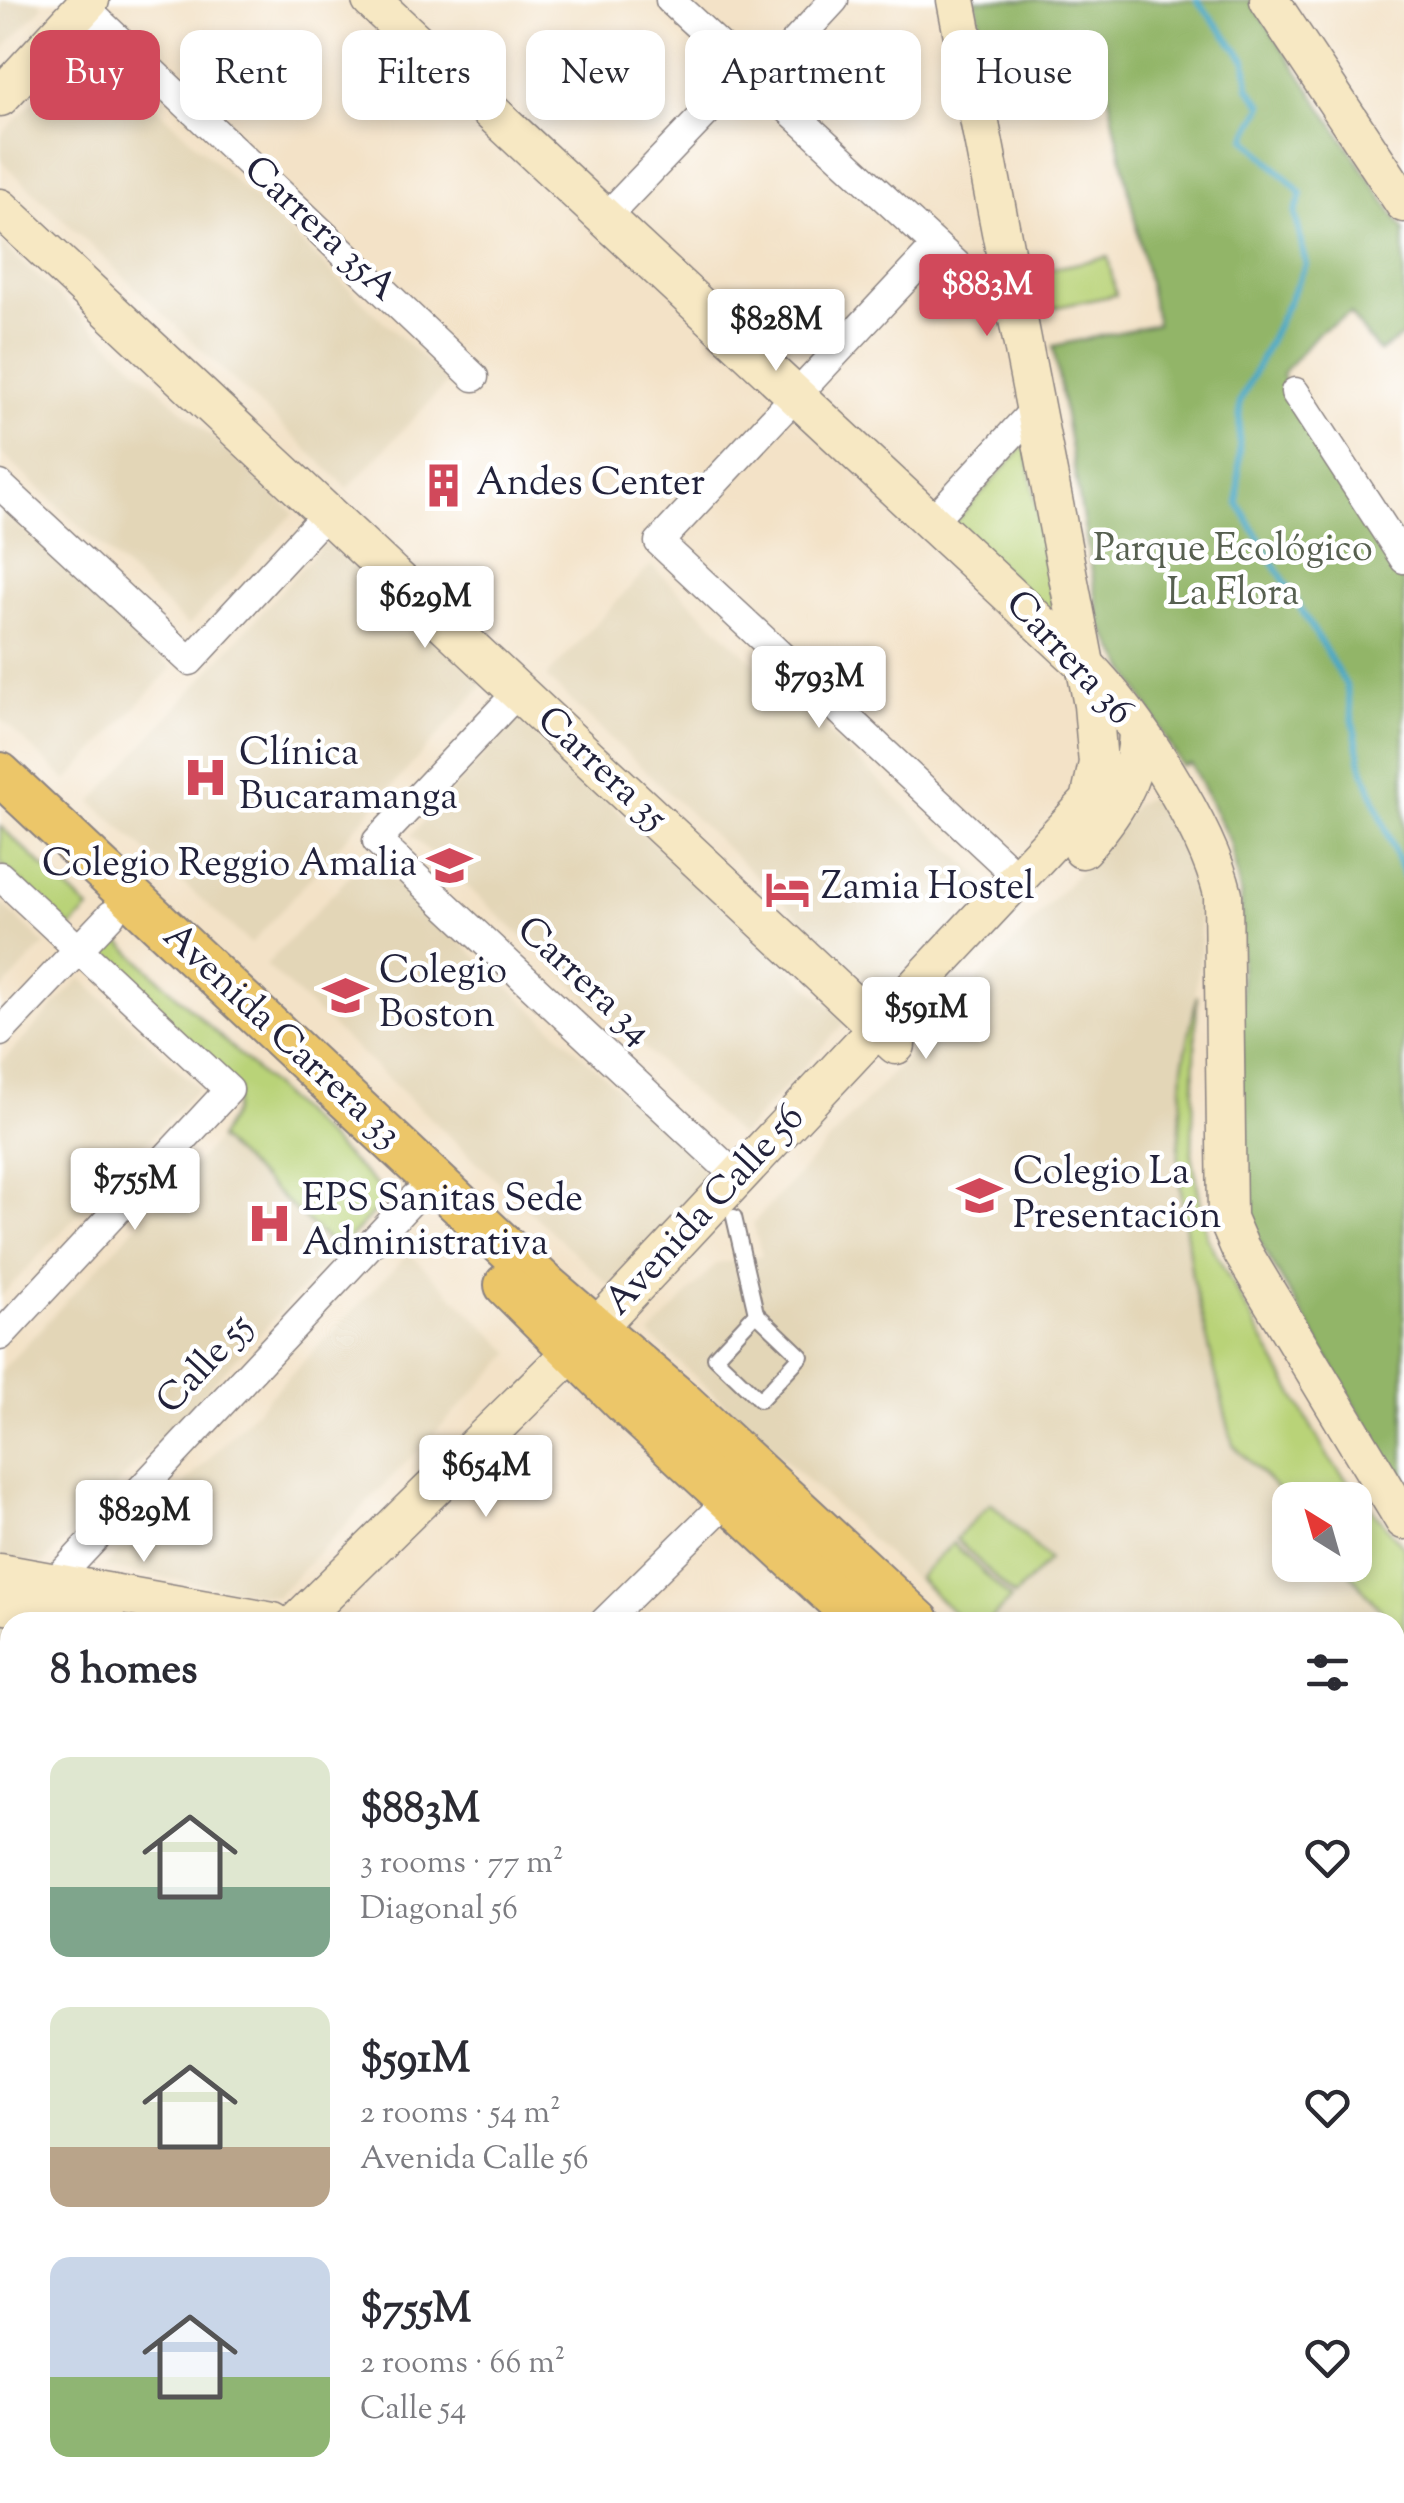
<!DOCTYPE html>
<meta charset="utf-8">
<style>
:root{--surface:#fff;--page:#f2f2f3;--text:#2b2b33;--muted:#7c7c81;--accent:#d1495b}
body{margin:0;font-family:"Sorts Mill Goudy",serif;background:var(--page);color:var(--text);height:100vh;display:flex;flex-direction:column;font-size:38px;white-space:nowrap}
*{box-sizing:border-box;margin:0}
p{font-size:32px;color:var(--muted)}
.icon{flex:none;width:55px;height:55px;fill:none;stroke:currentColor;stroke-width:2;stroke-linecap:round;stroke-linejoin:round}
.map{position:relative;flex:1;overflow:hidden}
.side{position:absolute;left:0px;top:1612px;width:1405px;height:892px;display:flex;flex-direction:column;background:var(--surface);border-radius:30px 30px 0 0;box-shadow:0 5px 15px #0003}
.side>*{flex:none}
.top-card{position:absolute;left:30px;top:30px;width:1345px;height:90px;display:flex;gap:20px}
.needle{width:65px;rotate:323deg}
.controls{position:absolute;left:1272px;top:1482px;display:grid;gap:20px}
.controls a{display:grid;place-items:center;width:100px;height:100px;border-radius:20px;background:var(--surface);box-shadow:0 5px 15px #0003;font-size:50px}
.price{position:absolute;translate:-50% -85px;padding:0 22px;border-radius:10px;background:#fff;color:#222;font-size:32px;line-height:65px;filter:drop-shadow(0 2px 5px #0008)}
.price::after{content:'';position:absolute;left:50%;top:60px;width:30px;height:22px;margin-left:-15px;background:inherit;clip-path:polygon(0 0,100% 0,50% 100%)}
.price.active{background:var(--accent);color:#fff}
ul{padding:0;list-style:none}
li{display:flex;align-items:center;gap:30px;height:250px;padding:0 50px}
li span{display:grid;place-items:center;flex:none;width:280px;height:200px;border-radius:20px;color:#555}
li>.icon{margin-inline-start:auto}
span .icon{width:120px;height:120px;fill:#fffc;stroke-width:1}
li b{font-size:42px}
h2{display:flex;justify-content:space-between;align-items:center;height:120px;padding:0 50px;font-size:42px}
.pill{padding:0 35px;border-radius:20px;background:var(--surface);box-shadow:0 5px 15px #0003;font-size:35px;line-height:90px}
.pill.active{background:var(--accent);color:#fff}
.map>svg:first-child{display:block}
.built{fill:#e3d6b7}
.green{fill:#b9d378;stroke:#6e7a5a;stroke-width:2.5}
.forest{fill:#92b568;stroke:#5a6c52;stroke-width:2.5}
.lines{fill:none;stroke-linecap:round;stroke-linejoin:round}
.stream{stroke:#46a7c6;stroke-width:6}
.lane-casing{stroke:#8a8281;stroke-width:18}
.street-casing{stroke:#8a8281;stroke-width:31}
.secondary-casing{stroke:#8a8281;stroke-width:41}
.primary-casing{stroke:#8a8281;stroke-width:46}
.lane{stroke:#fff;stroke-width:14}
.street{stroke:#fff;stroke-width:28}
.secondary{stroke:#f7e8c3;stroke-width:38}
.primary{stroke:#ecc669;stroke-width:42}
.labels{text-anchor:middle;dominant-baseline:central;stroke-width:9;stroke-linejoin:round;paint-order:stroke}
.street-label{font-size:38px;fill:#22223b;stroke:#fff}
.poi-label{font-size:38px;fill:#22223b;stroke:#fff;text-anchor:start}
.park-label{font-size:38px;fill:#576050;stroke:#fff}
</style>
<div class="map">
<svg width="1404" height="2503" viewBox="0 0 1404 2503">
<rect width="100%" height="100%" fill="#fff"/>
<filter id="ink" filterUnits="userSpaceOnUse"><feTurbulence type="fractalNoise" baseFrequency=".01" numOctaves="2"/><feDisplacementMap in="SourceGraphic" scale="20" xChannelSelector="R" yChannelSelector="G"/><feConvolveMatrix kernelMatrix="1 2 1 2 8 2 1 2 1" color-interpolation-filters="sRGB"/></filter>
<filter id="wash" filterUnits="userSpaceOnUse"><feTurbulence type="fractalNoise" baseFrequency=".0048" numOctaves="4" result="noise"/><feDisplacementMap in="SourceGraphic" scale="40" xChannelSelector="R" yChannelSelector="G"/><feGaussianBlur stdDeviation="2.25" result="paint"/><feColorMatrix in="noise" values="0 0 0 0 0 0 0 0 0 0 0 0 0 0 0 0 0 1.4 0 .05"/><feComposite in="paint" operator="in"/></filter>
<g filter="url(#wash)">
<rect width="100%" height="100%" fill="#f3e2c7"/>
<g class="built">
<polygon points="0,0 37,0 43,6 0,52"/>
<polygon points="89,43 448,382 348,488 0,160 0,136"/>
<polygon points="0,242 294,513 188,626 0,452"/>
<polygon points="0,508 172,668 67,781 0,718"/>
<polygon points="325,542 484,684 251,944 92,802"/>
<polygon points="651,565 989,885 883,996 546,677"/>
<polygon points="518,719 846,1021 740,1136 411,835"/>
<polygon points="1151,797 1180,841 1198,899 1201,953 1183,1066 1178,1168 1192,1277 1233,1445 1290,1502 1290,1565 1343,1565 1391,1622 960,1622 650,1335 716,1264 762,1256 753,1223 1116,832 1134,805"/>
<polygon points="368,856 713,1177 610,1286 266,965"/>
<polygon points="0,902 45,944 0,992"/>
<polygon points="81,978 198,1088 0,1297 0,1064"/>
<polygon points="218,1139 338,1250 43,1564 0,1557 0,1372"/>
<polygon points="409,1253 512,1353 276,1597 104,1567"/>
<polygon points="0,1618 10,1622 10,1865 0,1875"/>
<polygon points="1395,1627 1404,1638 1404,2036 1395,2026"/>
<polygon points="1395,2202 1404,2220 1404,2289 1395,2296"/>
</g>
<g class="green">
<polygon points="1108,257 1116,295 1047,309 1039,271"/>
<polygon points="1026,444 1056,618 953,524"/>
<polygon points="0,826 89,909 71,928 0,863"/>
<polygon points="111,933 389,1197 338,1250 218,1139 233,1112 238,1089 95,950"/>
<polygon points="1197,995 1192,1154 1207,1238 1330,1460 1404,1547 1404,1638 1343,1565 1355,1565 1355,1500 1290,1502 1233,1445 1192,1277 1178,1168 1183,1066"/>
<polygon points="991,1503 1049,1560 1014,1596 956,1539"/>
<polygon points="953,1543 1011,1599 988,1622 963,1622 918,1578"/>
</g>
<polygon class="forest" points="975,0 1250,0 1404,230 1404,335 1379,352 1350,314 1318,333 1282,374 1292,408 1404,583 1404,1490 1247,1220 1240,1183 1241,897 1230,842 1191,764 1182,766 1101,625 1053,346 1157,324 1104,74 995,97"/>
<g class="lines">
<polyline class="stream" points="1197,0 1246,61 1249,88 1263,105 1246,138 1302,194 1295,213 1306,265 1240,402 1238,503 1346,685 1361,763 1404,877"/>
</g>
</g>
<g filter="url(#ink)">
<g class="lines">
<defs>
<g id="lane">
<polyline points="734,1217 756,1313"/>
<polygon points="756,1313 801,1356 760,1400 715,1357"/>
<polyline points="10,1768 3,1775 10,1782"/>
<polyline points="1395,2332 1404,2326"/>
<polyline points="1395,2343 1404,2354"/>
<polyline points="966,2499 972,2495"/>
<polyline points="1170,2503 1180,2495"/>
</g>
<g id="street">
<polyline points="670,0 1018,321"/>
<polyline points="84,7 474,377"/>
<polyline points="758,82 834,0"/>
<polyline points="605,218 746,71"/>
<polyline points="936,246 659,542 1019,878"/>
<polyline points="1295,392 1404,559"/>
<polyline points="0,485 190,661 327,513"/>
<polyline points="931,522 1035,409"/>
<polyline points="518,692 377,841 738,1178"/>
<polyline points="0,876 229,1090 0,1336"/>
<polyline points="0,1032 111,915"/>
<polyline points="53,1583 414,1198"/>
<polyline points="604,1622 729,1499"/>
<polyline points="0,2034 10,2044"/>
<polyline points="0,2338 10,2328"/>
<polyline points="0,2449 10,2459"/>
<polyline points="44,2495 52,2503"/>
<polyline points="254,2495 262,2503"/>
<polyline points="463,2495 471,2503"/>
<polyline points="321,2503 323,2495"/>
<polyline points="585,2503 593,2495"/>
</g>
<g id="secondary">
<path d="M 371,0 L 1084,664 C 1135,716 1206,825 1223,894 L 1227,1218 L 1240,1248 L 1404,1520"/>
<polyline points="1269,0 1404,203"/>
<polyline points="0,97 90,0"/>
<polyline points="0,208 896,1045"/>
<path d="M 1082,849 C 1113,815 1137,780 1138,733"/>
<polyline points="0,1573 273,1622"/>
<polyline points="0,1604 106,1622"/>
<polyline points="297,1622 596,1328 1090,801 1098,763 1093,705 956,0"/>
<polyline points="0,1914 10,1904"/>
<polyline points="0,1953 10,1943"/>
</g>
<g id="primary">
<polyline points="0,774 549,1288 682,1402 919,1622"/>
<polyline points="506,1285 625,1403 861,1622"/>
<polyline points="1395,2072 1404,2083"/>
<polyline points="1395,2137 1404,2151"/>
</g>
</defs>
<use href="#lane" class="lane-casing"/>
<use href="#street" class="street-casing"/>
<use href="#secondary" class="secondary-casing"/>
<use href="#primary" class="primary-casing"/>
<use href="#lane" class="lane"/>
<use href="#street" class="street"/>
<use href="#secondary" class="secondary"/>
<use href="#primary" class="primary"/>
</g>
</g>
<defs>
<symbol id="building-bare" viewBox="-9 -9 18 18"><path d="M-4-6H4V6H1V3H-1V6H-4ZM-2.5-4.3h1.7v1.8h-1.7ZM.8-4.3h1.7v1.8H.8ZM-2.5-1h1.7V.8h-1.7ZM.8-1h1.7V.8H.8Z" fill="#d1495b" stroke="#fff" stroke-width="2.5" paint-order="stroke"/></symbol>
<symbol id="hospital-bare" viewBox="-9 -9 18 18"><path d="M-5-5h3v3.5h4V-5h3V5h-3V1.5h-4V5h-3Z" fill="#d1495b" stroke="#fff" stroke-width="2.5" paint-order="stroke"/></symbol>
<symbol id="school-bare" viewBox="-9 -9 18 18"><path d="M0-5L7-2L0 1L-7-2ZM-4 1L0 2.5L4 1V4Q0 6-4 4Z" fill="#d1495b" stroke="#fff" stroke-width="2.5" paint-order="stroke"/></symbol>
<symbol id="hotel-bare" viewBox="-9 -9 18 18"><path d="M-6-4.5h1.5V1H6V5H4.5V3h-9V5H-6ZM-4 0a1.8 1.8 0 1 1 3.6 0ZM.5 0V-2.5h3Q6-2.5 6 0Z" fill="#d1495b" stroke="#fff" stroke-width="2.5" paint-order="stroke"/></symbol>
</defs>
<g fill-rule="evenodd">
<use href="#building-bare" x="412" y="454" width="63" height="63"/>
<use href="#hospital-bare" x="174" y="746" width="63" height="63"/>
<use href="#school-bare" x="418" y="834" width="63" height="63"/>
<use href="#hotel-bare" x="756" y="858" width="63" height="63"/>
<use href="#school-bare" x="314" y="964" width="63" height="63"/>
<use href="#school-bare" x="948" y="1164" width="63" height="63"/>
<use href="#hospital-bare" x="238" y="1192" width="63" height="63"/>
</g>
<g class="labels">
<g class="street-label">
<text transform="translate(319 230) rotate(43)">Carrera 35A</text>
<text transform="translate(1068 659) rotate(47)">Carrera 36</text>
<text transform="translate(601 770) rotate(43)">Carrera 35</text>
<text transform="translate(583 982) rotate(43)">Carrera 34</text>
<text transform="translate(281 1037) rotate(43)">Avenida Carrera 33</text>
<text transform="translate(706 1211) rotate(-47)">Avenida Calle 56</text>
<text transform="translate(206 1365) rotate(-47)">Calle 55</text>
</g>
<g class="poi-label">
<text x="476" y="485">Andes Center</text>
<text x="239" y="755">Clínica<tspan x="239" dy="44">Bucaramanga</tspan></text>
<text x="417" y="866" text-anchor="end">Colegio Reggio Amalia</text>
<text x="821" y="889">Zamia Hostel</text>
<text x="379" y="973">Colegio<tspan x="379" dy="44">Boston</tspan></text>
<text x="1013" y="1174">Colegio La<tspan x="1013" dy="44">Presentación</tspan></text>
<text x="302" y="1201">EPS Sanitas Sede<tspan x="302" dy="44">Administrativa</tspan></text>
</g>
<g class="park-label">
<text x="1233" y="551">Parque Ecológico<tspan x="1233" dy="44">La Flora</tspan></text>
</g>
</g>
</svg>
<div class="controls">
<a><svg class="needle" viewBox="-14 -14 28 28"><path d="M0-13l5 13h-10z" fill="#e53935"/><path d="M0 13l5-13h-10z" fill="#7c7c81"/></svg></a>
</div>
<b class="price active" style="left:987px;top:339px">$883M</b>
<b class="price" style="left:776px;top:374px">$828M</b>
<b class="price" style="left:425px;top:651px">$629M</b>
<b class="price" style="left:819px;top:731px">$793M</b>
<b class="price" style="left:926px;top:1062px">$591M</b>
<b class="price" style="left:135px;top:1233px">$755M</b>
<b class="price" style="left:486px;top:1520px">$654M</b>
<b class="price" style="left:144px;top:1565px">$829M</b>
<div class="top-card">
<a class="pill active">Buy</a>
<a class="pill">Rent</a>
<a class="pill">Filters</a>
<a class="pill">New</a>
<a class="pill">Apartment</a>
<a class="pill">House</a>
</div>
<section class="side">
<h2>8 homes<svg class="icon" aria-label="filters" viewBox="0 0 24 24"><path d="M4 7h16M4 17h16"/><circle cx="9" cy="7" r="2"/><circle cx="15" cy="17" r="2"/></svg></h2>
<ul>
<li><span style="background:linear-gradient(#dfe7d0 65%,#7fa58c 0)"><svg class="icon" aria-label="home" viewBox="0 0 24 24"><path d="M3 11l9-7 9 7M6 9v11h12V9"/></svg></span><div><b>$883M</b><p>3 rooms · 77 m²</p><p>Diagonal 56</p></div><svg class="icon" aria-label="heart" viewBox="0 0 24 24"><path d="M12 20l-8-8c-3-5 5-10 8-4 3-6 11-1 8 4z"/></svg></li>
<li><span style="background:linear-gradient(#dfe7d0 70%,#b9a48a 0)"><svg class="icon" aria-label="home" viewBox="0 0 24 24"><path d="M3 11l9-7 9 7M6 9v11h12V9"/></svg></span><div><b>$591M</b><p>2 rooms · 54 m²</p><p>Avenida Calle 56</p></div><svg class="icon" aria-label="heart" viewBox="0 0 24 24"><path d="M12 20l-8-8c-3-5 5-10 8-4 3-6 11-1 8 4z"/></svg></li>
<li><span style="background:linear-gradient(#c9d6e8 60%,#8fb573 0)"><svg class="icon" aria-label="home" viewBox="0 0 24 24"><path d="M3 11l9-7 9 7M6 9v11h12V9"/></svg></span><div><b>$755M</b><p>2 rooms · 66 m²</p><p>Calle 54</p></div><svg class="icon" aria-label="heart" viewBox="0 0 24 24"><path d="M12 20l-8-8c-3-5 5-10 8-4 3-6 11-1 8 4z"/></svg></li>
</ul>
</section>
</div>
